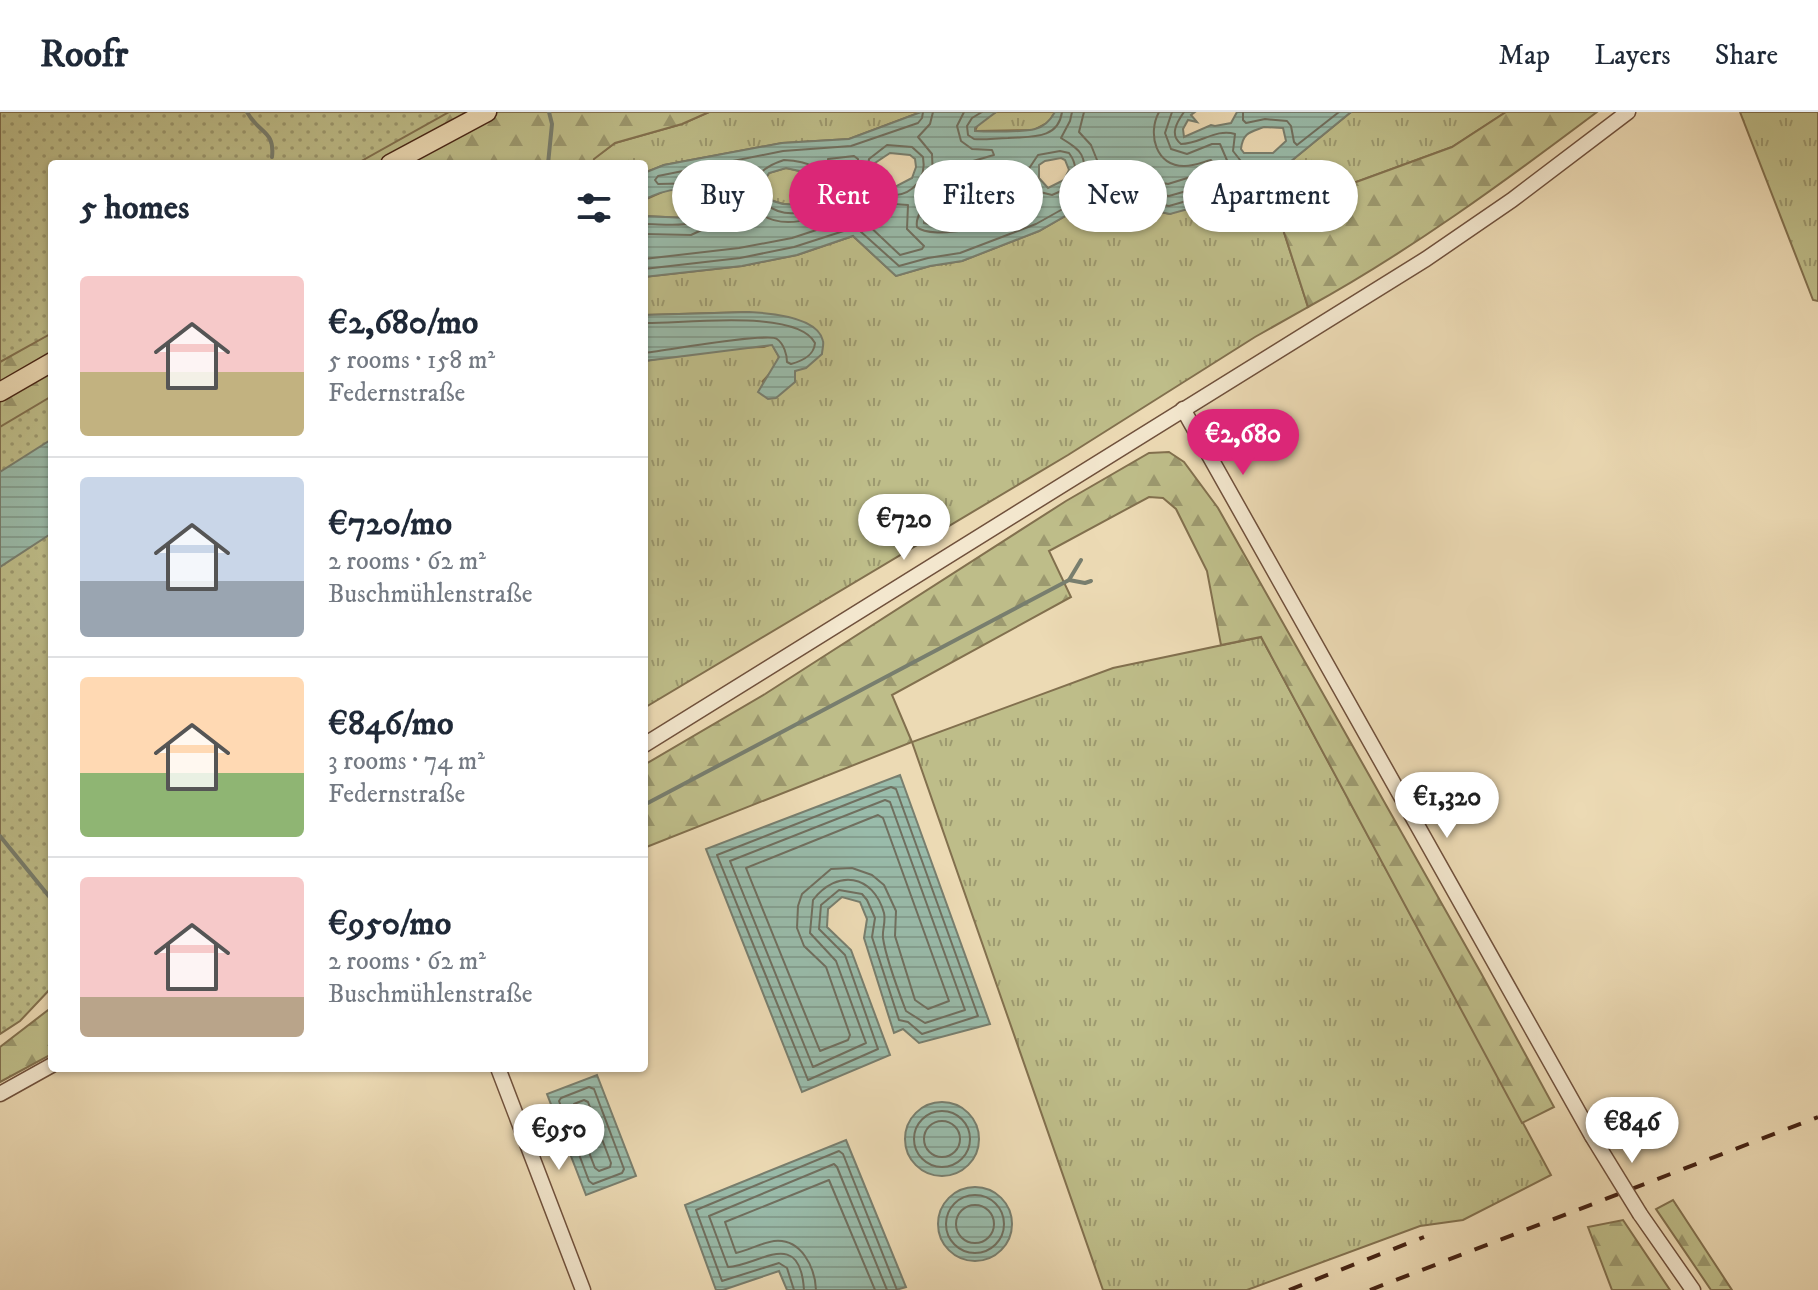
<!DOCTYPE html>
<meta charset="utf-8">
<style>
:root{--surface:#fff;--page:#f6f6f7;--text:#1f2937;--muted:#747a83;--line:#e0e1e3;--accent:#db2777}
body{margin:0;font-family:"IM FELL DW Pica",serif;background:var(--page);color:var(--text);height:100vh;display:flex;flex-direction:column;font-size:30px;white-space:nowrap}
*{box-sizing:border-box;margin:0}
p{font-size:26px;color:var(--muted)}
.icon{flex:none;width:44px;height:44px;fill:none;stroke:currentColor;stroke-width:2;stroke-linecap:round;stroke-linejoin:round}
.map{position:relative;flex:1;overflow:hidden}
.panel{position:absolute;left:48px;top:48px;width:600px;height:912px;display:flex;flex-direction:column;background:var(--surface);border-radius:8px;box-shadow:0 2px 6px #0004}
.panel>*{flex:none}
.banner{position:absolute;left:672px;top:48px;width:760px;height:72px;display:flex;gap:16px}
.price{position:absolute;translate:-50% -68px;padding:0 18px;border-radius:28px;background:#fff;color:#222;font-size:26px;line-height:52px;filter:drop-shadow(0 2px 4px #0008)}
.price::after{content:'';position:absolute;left:50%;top:48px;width:24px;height:18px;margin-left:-12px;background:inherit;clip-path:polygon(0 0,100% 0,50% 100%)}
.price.active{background:var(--accent);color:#fff}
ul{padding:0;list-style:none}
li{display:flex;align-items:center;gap:24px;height:200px;padding:0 32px}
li+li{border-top:2px solid var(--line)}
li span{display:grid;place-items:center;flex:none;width:224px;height:160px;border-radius:8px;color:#555}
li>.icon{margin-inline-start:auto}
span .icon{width:96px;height:96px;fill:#fffc;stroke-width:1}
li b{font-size:34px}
h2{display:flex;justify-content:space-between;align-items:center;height:96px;padding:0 32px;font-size:34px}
.tag{padding:0 28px;border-radius:36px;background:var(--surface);box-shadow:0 2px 6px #0004;font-size:28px;line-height:72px}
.tag.active{background:var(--accent);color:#fff}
header{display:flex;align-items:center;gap:48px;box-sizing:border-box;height:112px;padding:0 40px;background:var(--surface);border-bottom:2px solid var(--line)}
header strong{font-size:38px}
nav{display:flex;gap:44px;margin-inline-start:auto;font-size:28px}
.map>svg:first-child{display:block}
.grass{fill:url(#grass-tufts);stroke:#82704e;stroke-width:2}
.forest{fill:url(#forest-firs);stroke:#82704e;stroke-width:2}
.park{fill:url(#park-dots);stroke:#82704e;stroke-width:2}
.water{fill:url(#water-rules);stroke:#787e6e;stroke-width:2;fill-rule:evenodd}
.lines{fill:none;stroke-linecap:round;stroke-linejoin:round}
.shore{stroke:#706f5f;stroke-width:2}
.stream{stroke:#787e6e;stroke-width:4}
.minor-casing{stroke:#70513c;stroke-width:17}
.major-casing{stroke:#462314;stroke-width:21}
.minor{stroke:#f3e7ce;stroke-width:14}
.major{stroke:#ecdab4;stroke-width:18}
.rail{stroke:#462314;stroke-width:4;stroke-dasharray:14 14;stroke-linecap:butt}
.minor-bridge-casing{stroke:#70513c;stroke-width:17;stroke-linecap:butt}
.minor-bridge{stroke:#f3e7ce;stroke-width:14}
</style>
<header>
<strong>Roofr</strong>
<nav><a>Map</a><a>Layers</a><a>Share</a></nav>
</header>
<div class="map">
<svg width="1818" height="1178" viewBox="0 0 1818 1178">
<defs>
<pattern id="grass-tufts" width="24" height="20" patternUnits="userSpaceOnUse" patternTransform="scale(2)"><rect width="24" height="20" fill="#bebd89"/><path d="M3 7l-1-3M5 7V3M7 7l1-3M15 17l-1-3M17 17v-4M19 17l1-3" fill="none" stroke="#9c996f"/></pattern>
<pattern id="forest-firs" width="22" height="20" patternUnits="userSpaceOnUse" patternTransform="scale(2)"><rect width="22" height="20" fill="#bebd89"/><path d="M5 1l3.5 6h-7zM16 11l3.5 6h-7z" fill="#9c996f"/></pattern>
<pattern id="park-dots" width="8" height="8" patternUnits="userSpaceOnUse" patternTransform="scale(2)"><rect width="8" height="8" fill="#bebd89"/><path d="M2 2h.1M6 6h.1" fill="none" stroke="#9c996f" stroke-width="1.8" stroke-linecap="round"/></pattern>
<pattern id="water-rules" width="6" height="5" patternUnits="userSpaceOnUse" patternTransform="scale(2)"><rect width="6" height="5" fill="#9ba"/><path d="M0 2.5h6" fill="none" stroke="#85a091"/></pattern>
</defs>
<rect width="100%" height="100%" fill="#ecdab4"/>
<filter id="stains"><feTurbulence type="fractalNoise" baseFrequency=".0025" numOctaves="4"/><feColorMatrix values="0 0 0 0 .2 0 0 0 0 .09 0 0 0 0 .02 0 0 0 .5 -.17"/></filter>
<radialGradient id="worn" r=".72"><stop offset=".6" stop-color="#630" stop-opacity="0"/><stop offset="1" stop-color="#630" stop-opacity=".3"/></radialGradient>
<g class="grass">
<polygon points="709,0 921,0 849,27 782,31 664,53 644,61 644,52 593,52 593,47 615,31 682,12"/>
<polygon points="996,0 1055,0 1049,10 1034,18 975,19 978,12"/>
<polygon points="1351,0 1506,0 1452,35 1348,73 1315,82 1281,111 1308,195 1255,225 1068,343 644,596 644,249 728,236 764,235 772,232 779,245 774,257 762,270 795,259 749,200 644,203 644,165 742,154 797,143 853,124 896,164 930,154 962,149 1039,119 1095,87 1170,102 1239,70 1255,56 1279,59"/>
<polygon points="1740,0 1818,0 1818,189 1813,188"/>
<path d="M 786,56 L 813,62 L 820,71 C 819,93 791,96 773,89 L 765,79 L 764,69 L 769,61 Z"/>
<path d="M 1005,60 L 1018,62 L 1025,69 L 1026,82 C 1022,87 1019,94 1013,96 C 988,105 950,119 924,111 L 924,107 L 944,86 L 959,80 L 981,65 Z"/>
<path d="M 667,78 C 683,78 703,74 713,88 L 713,93 L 687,106 L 644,104 L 644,88 Z"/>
<polygon points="1261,525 1551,1063 1463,1108 1420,1114 1247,1178 1103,1178 912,630 1113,556"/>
</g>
<g class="forest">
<polygon points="0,0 709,0 682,12 615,31 594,47 593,52 52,52 52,327 0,361"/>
<path d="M 1506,0 L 1597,0 C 1504,70 1410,139 1308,195 L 1281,111 L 1315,82 L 1348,73 L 1452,35 Z"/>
<polygon points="1169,340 1184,350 1218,396 1481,861 1554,995 1522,1011 1261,525 1221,533 1207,459 1176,397 1163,386 1149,385 1049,439 1071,485 892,583 912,630 644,736 644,653 765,582 1066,389 1149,341"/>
<polygon points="52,895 52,942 0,970 0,935"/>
<polygon points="1673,1088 1732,1178 1711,1178 1656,1097"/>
<polygon points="1623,1108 1670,1178 1612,1178 1588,1115"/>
</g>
<g class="park">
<polygon points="0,0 449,0 356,52 52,52 52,221 0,250"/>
<polygon points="52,284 52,875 20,909 0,922 0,315"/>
</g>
<g class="water">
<path d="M 921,0 L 996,0 L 975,16 L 975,19 C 988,20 1025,20 1035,17 C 1044,15 1051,7 1055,0 L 1195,0 L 1191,3 L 1197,10 L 1188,8 L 1183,17 L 1184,25 L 1211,13 L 1215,14 L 1231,11 L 1237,0 L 1351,0 L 1279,59 L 1255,56 L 1239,70 L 1232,85 L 1170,102 L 1095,87 L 1039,119 L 962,149 L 930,154 L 896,164 L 853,124 L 797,143 L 742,154 L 644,165 L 644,104 L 687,106 L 713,93 L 713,88 C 700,69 661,78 644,88 L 644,61 L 664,53 L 782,31 L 849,27 ZM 1264,15 L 1283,16 L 1286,29 L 1273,41 L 1244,41 L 1241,37 C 1243,20 1251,20 1264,15 ZM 890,41 L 910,43 L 915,47 L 916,55 L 912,66 L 893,76 C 877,71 878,66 875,51 ZM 1061,46 L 1065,48 L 1069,58 L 1064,68 L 1048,76 L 1039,66 L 1039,53 L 1045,49 ZM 786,56 L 813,62 L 820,71 C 819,93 790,96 773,89 L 765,79 L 764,69 L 769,61 ZM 1005,60 L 1018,62 L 1025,69 L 1026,82 C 1022,87 1019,94 1013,96 C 988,104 951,119 924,111 L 924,107 L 933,102 L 944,86 L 959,80 L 981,65 Z"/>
<path d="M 749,200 C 769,201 818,205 823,229 C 824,233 822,238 822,242 L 806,256 L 795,259 L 795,270 L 776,286 L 768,287 L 758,280 L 779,245 L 772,233 L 644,249 L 644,203 Z"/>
<polygon points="52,327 52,421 0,455 0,360"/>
<polygon points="900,663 990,912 919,931 903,917 894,921 864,826 867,807 860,790 842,785 828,797 827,815 851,838 890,943 802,980 706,737"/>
<polygon points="597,963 636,1064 586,1083 547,982"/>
<circle cx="942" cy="1027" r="37"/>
<polygon points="846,1028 906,1175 896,1178 787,1178 779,1159 723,1178 716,1178 685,1093"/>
<circle cx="975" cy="1112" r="37"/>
</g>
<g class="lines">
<g class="shore">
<polyline points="933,0 930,12 918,25 932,42 933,66 937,69 973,49 994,43 992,38 972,37 961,29 957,14 964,0"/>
<path d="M 982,0 L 972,6 L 967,14 L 968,23 L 974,27 C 986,28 996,26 1008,26 C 1028,24 1058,29 1062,0"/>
<path d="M 1072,0 L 1070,9 L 1061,26 C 1084,40 1084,42 1086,70 L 1169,84 L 1218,70 L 1229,53 L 1220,32 L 1212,32 L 1187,42 L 1171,37 L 1165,21 L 1172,0"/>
<path d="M 1084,0 L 1079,20 L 1091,33 L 1101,58 L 1168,72 L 1210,59 L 1214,52 L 1211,48 C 1203,50 1194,54 1185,54 C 1156,55 1147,22 1159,0"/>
<polyline points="1243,0 1243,8 1246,11 1265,7 1287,9 1291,14 1294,30 1297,33 1339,0"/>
<path d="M 887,33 L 912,35 L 923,45 C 931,91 860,100 869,47 Z"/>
<path d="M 1060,39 L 1069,41 C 1083,60 1071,76 1052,83 L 1036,79 C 1033,86 1029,95 1022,100 C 1007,113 931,129 917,115 C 913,92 960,67 978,58 C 992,51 1014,52 1028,58 L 1038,43 Z"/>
<path d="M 784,48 C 806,49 829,55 827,81 C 794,133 712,71 784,48 Z"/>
<path d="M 644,112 C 670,112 704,119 721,94 L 719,83 L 714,76 L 703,71 L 658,72 L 655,68 L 658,64 L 783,39 L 851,34 L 918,11 L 922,6 L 923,0"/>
<path d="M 644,122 L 691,123 L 723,108 L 730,98 L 731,88 L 719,63 L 743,57 L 747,60 C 731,140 876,114 828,51 L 828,47 L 854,44 L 858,47 C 857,90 872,91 908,93 L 907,117 L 924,134 L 922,137 L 900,143 L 865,110 L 853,106 L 792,126 L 739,136 L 644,147"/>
<path d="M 644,157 L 740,146 L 794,135 L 853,116 L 860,119 L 899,154 L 928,146 L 960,141 L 1036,112 L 1093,80 L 1169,94 L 1225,78 L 1232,65 L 1244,53 L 1233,39 L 1235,22 C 1216,16 1200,32 1181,32 C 1169,23 1177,10 1184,0"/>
<path d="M 644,211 C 681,212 797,196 815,231 C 814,244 802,249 791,252 L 787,250 C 787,243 784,232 777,227 C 769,220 663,239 644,241"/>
<polygon points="891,675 896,677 978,904 922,922 908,910 899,908 872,825 875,806 867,788 862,782 839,778 821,793 819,817 845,843 878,937 808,968 717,743"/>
<path d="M 885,688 L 890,690 L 965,898 L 925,911 L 906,899 C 898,878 886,847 883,826 C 882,818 886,810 884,801 C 873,762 837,757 813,788 L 810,821 L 836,849 L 866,931 L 813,955 L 730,749 Z"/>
<polygon points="878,703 883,706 949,889 928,897 915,888 895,824 896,799 884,773 872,763 852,756 831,757 802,782 798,794 797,816 804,834 826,855 850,923 848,928 820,939 746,756"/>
<polygon points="589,975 594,977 624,1057 622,1061 593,1072 589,1069 559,989 561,986"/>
<polygon points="584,988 588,990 611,1051 610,1055 599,1059 595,1056 572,996 574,992"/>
<circle cx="942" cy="1027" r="28"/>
<circle cx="942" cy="1027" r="18"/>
<circle cx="975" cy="1112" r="29"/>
<circle cx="975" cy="1112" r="19"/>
<polyline points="794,1178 787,1156 779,1151 722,1169 696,1098 839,1039 843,1042 897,1178"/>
<path d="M 804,1178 C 800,1114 758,1154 728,1155 L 709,1104 L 834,1052 L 837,1055 L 887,1178"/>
<path d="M 816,1178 C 815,1155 801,1126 774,1129 C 761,1131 749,1138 736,1141 L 725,1110 L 829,1068 L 875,1178"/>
</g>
<g class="stream">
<path d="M 247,0 C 259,22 275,18 272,45"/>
<polyline points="548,52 552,12 549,0"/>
<polyline points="1069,468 1085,471 1091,469"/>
<polyline points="644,693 1069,468 1081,448"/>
<polyline points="0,724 52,788"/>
</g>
<defs>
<g id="minor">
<polyline points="1183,297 1592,1024"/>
<polyline points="644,633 1426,147 1512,88 1628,0"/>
<polyline points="498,956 583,1178"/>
<polyline points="0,982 52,953"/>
<polyline points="1640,1102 1693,1178"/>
</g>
<g id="major">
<polyline points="390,52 487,0"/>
<polyline points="0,280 52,250"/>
</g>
</defs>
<use href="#minor" class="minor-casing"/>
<use href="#major" class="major-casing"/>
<use href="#minor" class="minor"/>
<use href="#major" class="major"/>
<g class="rail">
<polyline points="1289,1178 1424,1125"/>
<polyline points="1370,1178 1818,1005"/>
</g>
<defs>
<polyline id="minor-bridge" points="1592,1024 1640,1102"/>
</defs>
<use href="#minor-bridge" class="minor-bridge-casing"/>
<use href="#minor-bridge" class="minor-bridge"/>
</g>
<rect width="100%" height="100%" filter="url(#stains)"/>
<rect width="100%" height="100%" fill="url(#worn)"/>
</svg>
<b class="price active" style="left:1243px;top:365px">€2,680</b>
<b class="price" style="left:904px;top:450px">€720</b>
<b class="price" style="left:1447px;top:728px">€1,320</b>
<b class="price" style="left:1632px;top:1053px">€846</b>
<b class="price" style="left:559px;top:1060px">€950</b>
<div class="banner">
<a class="tag">Buy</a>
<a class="tag active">Rent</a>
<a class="tag">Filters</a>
<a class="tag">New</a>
<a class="tag">Apartment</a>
</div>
<section class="panel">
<h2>5 homes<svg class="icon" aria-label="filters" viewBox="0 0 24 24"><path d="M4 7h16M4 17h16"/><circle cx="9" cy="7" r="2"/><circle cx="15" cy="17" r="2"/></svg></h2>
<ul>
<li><span style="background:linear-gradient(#f6c9c9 60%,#c2b280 0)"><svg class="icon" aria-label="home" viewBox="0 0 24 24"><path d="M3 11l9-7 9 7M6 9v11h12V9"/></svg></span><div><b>€2,680/mo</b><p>5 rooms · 158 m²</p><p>Federnstraße</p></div></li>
<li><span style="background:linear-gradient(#c9d6e8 65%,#9aa5b1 0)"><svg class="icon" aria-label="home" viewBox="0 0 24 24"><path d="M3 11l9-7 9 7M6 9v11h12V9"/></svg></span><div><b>€720/mo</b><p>2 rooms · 62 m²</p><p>Buschmühlenstraße</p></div></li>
<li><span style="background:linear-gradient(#ffd9b3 60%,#8fb573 0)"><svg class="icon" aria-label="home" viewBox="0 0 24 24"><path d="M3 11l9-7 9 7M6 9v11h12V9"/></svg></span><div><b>€846/mo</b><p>3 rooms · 74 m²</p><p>Federnstraße</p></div></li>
<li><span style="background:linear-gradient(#f6c9c9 75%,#b9a48a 0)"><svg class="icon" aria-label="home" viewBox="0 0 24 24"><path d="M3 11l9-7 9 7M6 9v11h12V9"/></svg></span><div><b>€950/mo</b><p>2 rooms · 62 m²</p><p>Buschmühlenstraße</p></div></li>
</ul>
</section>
</div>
